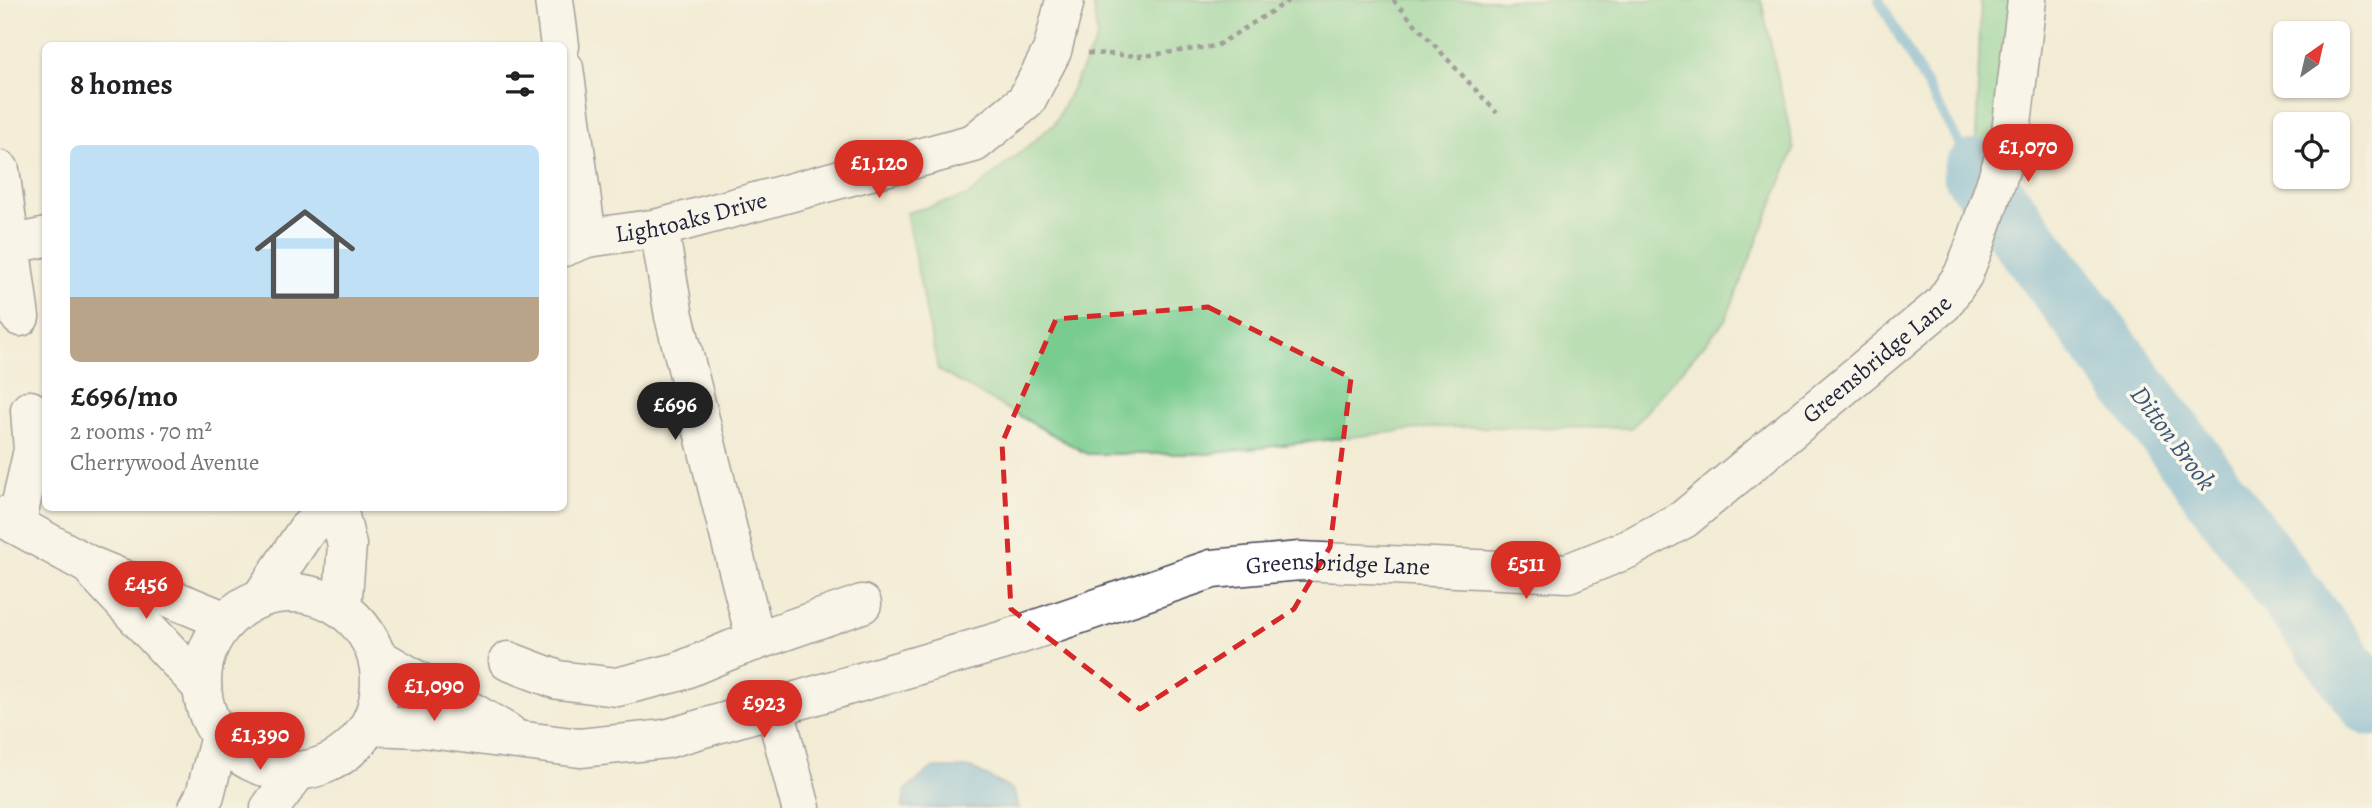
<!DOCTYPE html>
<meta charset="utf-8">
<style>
:root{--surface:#fff;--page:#f6f6f6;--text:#202124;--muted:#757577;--line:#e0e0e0;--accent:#d93025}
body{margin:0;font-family:Alegreya,serif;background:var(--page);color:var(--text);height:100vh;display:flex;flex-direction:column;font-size:26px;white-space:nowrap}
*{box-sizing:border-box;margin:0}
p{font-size:23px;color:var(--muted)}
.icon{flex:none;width:38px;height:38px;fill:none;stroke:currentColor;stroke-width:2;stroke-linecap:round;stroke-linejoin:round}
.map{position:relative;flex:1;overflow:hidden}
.side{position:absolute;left:42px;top:42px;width:525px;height:469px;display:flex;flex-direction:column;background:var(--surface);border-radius:10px;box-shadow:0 2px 5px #0004}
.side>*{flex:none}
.needle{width:46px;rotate:34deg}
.tools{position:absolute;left:2273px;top:21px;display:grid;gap:14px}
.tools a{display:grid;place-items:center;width:77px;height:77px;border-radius:10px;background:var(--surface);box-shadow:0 2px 5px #0004;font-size:35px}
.price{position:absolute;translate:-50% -60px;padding:0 16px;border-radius:24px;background:var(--accent);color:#fff;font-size:23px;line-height:46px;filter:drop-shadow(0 2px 4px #0008)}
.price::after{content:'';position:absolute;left:50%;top:42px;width:21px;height:16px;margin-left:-10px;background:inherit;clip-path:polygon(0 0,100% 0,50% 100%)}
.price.on{background:#222;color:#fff}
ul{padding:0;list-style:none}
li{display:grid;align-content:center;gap:14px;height:371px;padding:0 28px}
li+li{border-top:2px solid var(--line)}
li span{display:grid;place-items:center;height:217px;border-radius:10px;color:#555}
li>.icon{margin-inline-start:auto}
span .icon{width:126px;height:126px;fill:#fffc;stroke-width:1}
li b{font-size:30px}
h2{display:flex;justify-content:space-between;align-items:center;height:84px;padding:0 28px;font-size:30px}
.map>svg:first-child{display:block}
.green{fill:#79cc8f;stroke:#4e7765;stroke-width:2}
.water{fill:#5aa6d2;stroke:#3e6486;stroke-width:2}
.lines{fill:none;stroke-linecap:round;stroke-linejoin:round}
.stream{stroke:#5aa6d2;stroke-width:10}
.river{stroke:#5aa6d2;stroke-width:65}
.minor-casing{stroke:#414052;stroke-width:41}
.path{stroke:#414052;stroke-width:4.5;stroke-dasharray:5 5;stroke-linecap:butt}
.minor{stroke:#fff;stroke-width:38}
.marked{fill:none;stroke:#d62828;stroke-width:5;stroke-dasharray:14 9;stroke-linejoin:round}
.labels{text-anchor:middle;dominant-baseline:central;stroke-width:7;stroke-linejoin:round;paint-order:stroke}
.street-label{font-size:24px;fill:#22223b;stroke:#fbf7ec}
.water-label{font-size:26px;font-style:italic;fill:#385777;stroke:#fbf7ec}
</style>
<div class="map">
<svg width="2372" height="808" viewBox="0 0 2372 808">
<rect width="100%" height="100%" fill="#fbf7ec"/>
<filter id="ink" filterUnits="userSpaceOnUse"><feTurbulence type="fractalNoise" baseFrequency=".0143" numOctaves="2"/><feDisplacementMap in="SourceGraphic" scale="14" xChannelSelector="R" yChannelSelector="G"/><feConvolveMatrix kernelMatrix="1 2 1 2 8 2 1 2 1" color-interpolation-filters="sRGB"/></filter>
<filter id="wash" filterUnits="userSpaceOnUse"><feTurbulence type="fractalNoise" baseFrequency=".00686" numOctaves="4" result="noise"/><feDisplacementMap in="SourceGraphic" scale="28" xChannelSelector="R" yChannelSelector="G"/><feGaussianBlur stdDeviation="1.57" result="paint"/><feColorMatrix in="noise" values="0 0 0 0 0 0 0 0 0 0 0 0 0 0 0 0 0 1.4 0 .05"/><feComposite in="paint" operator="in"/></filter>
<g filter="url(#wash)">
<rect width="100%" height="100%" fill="#f3ecd6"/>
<g class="green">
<polygon points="1093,0 1761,0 1794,150 1726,319 1632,428 1437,427 1207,454 1087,454 938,370 906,213 968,196 1054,124 1097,39"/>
<polygon points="1981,0 2027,0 1992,150 1975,171"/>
</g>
<polygon class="water" points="932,768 971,768 1013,790 1019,808 902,808 906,790"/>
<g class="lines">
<polyline class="stream" points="1879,0 1975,172"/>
<polyline class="river" points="1975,172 2372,704"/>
</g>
</g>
<g filter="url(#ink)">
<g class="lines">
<defs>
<g id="minor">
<polyline points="554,0 560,46"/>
<polyline points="564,68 587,238"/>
<polyline points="0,170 20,317"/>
<polyline points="659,228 674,316 756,641"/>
<polyline points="10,245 46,237"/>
<path id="s1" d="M 564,247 L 587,238 L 659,228 L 974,143 L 1026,101 L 1052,51 L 1065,0"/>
<polyline points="338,508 347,545 342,608"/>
<polyline points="0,516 89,565 226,621"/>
<polyline points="16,525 33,450 30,410"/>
<polyline points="95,572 202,687"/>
<circle cx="291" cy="682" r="89"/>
<polyline points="261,598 306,531 329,508"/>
<polyline points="377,657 508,733"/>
<polyline points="508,661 558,680 617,687 678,672 733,649 862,604"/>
<polyline points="774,706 801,808"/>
<path id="s2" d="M 370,726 L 421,728 L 580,748 L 666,739 L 1001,641 L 1212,569 L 1300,561 L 1568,573 L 1628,549 L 1684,519 L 1943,304 L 1963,275 L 1976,242 L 2010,140 L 2027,0"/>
<polyline points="198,808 205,795 220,736"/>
<polyline points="270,808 297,772"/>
</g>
</defs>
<use href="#minor" class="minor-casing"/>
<g class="path">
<polyline points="1393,0 1497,113"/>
<polyline points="1088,53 1143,56 1216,46 1290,0"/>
</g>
<use href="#minor" class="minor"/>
</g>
</g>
<path d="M0 0H2372V808H0ZM 1208,307 L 1351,378 L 1330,547 L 1294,609 L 1140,709 L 1011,609 L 1002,443 L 1056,319 Z" fill="#f3ecd6" fill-opacity=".55" fill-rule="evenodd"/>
<path class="marked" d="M 1208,307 L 1351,378 L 1330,547 L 1294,609 L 1140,709 L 1011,609 L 1002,443 L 1056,319 Z"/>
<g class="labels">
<g class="street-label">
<text stroke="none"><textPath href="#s1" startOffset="131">Lightoaks Drive</textPath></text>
<text stroke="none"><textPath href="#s2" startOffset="1605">Greensbridge Lane</textPath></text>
<text stroke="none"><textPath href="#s2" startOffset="996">Greensbridge Lane</textPath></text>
</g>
<g class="water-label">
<text transform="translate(2173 438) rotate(53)">Ditton Brook</text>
</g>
</g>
</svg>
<div class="tools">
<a><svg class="needle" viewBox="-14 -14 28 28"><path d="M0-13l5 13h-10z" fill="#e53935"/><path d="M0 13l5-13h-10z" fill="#757577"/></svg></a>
<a><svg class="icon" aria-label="locate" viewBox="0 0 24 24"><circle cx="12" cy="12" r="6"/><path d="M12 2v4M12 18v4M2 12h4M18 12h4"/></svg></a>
</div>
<b class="price" style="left:2028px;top:184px">£1,070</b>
<b class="price" style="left:879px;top:200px">£1,120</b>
<b class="price on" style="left:675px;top:442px">£696</b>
<b class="price" style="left:1526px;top:601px">£511</b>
<b class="price" style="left:146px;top:621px">£456</b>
<b class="price" style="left:434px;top:723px">£1,090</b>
<b class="price" style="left:764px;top:740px">£923</b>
<b class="price" style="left:260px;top:772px">£1,390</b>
<section class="side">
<h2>8 homes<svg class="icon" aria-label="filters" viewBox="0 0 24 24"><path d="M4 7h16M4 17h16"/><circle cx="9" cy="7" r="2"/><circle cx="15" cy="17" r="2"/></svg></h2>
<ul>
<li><span style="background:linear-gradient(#bfe0f5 70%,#b9a48a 0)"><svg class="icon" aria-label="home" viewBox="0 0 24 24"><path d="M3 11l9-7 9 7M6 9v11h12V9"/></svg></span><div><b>£696/mo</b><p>2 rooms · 70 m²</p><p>Cherrywood Avenue</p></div></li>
</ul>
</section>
</div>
